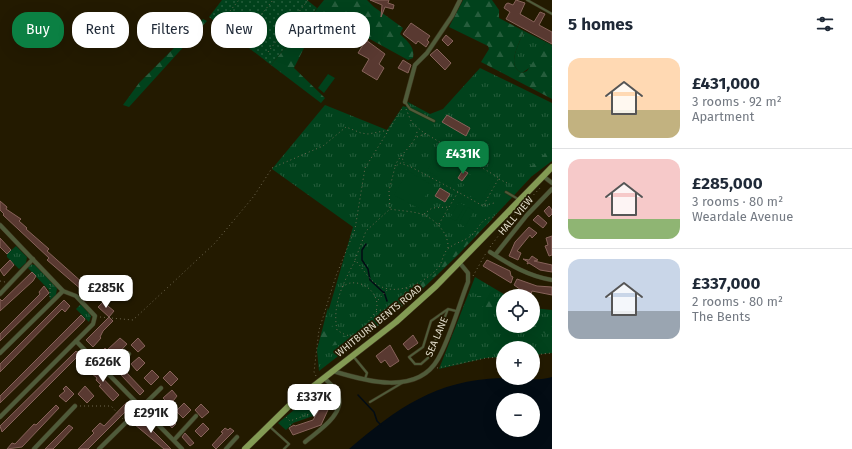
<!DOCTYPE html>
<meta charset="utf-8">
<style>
:root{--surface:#fff;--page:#f2f2f3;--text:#1f2937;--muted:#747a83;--line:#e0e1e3;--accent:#0b8043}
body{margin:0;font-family:"Fira Sans",sans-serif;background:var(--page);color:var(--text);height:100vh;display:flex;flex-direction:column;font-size:15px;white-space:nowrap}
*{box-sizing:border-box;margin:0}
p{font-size:13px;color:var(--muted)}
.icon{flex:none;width:22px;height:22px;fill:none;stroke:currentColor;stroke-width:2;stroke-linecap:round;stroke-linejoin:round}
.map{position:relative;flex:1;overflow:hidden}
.details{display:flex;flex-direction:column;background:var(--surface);width:300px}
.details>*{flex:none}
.banner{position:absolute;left:12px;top:12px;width:380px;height:36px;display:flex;gap:8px}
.controls{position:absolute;left:496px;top:289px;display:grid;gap:8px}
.controls a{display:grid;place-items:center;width:44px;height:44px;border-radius:50%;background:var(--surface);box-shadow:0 4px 16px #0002;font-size:20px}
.price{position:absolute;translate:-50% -34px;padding:0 9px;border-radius:8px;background:#fff;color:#222;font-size:13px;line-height:26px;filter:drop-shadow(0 1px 2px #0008)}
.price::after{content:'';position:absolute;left:50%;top:24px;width:12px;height:9px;margin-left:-6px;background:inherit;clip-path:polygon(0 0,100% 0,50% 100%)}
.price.active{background:var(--accent);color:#fff}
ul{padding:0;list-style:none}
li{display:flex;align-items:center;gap:12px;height:100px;padding:0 16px}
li+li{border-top:1px solid var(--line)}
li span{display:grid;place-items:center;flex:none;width:112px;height:80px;border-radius:12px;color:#555}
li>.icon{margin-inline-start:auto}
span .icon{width:48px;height:48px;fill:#fffc;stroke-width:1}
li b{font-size:17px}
h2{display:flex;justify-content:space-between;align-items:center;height:48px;padding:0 16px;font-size:17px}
.tag{padding:0 14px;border-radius:16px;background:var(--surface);box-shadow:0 4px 16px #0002;font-size:14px;line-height:36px}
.tag.active{background:var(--accent);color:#fff}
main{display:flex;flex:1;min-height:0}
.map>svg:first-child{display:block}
.grass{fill:url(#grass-tufts)}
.forest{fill:url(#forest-firs)}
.garden{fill:url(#garden-dots)}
.pitch{fill:#01421c}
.water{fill:#030c14;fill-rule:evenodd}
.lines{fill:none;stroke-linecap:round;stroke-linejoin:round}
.stream{stroke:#030c14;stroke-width:1.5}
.building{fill:#593931;stroke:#87635a}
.lane-casing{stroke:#3e351c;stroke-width:3}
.street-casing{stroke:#3e351c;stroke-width:5}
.primary-casing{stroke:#3e351c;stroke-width:7}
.path{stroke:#706952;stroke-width:1;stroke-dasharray:1 3;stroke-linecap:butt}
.lane{stroke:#4f5b3a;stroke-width:2}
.street{stroke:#4f5b3a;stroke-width:4}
.primary{stroke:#839b54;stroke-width:6}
.labels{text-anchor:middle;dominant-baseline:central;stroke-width:3.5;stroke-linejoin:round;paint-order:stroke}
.street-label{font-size:10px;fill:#e1dcca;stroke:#231a00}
</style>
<main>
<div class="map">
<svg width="552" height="449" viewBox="0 0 552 449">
<defs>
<pattern id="grass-tufts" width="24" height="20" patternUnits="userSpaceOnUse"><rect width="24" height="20" fill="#01421c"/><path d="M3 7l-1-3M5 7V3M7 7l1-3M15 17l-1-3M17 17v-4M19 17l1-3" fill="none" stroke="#265d3c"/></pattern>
<pattern id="forest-firs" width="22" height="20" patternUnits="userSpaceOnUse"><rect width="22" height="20" fill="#01421c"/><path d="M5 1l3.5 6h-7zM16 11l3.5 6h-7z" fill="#265d3c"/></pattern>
<pattern id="garden-dots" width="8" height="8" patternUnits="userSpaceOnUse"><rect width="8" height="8" fill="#01421c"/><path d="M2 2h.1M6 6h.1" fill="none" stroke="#265d3c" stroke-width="1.8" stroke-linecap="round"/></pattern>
</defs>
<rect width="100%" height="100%" fill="#231a00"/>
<g class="grass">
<path d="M 524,31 L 546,42 L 532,66 L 522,73 C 505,65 520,43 524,31 Z"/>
<polygon points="480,68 552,103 552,161 532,176 459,254 413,298 319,371 317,350 353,227 272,169 325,105 387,130 403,106 406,107 406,101 430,114 443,109"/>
<polygon points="16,246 27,257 26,263 19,269 7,257 7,254"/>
<polygon points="30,264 35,265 57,288 56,295 50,300 49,290 27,267"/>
<polygon points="475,277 507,296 503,296 503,326 533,326 533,308 552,310 552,353 533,355 533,348 503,348 503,357 486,358 439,369"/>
<polygon points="81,304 91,316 89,322 76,309"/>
<polygon points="326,384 332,390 322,397 313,416 293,423 286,430 278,423"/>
</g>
<g class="forest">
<path d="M 324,0 L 367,0 L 374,7 L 403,28 L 400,34 C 408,42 415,47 413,58 L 408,60 L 368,38 L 329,26 L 326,37 L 320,40 L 310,36 L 294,68 L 325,98 L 321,103 L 271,65 Z"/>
<path d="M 463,0 L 492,0 L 499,10 L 499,18 L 524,31 C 520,43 505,65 522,73 L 527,71 L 546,42 L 552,45 L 552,99 L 481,62 L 489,49 L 488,46 L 449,27 Z"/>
<polygon points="203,19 207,21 129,107 123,105 139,83"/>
<polygon points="552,147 552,159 532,176 515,166 523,165 532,166"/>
<path d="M 493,218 C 454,259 414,299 369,333 L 366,329 L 377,314 L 396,307 L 409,288 L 432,277 L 440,267 L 448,250 L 473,235 L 481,223 Z"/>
<polygon points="477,296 481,296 503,308 503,317 478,304 476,301"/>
<path d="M 328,307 C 332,326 330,331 350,338 L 363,333 L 366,337 L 345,351 L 339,345 C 330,344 325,350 317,350 Z"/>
<polygon points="533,318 552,322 552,332 545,333 524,326 533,326"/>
</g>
<polygon class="garden" points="222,0 307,0 317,8 271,65 209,17"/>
<g class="pitch">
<polygon points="328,74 335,78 324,93 318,88"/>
<polygon points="441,146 465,160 451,185 427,171"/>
<polygon points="475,167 494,178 480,202 461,190"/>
<polygon points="408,171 432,185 418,208 394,195"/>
<polygon points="459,202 465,206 456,221 450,218"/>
<polygon points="468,207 474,211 465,227 459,223"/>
</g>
<path class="water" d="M 552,377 L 552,449 L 349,449 C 397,408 436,380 501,378 C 517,377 537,382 552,377 ZM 503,400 L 533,400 L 533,430 L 503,430 Z"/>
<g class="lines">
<g class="stream">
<polyline points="366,244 362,250 362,260 368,269 370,280 384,293"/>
<polyline points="384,292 387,301"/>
<polyline points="358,395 374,412 377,421 381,425"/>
</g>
</g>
<g class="building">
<polygon points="370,0 389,0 388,3 394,5 393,9 385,7 381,17 382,5"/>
<polygon points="516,0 525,3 520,14 534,22 540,12 545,14 539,25 552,32 552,44 506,19 510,12 504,8 506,4 508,3 513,5"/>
<polygon points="411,23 430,36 427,40 429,42 426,47 418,41 416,44 403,34"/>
<polygon points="446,35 453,41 448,46 442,40"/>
<polygon points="366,40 385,54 379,64 384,68 377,80 362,71 369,59 358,53"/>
<polygon points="437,49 451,63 445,70 430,55"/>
<polygon points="403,60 411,65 408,73 398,68"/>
<polygon points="447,115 470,128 466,136 442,122"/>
<polygon points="463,170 468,173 462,181 458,178"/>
<polygon points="440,188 450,194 445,202 435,196"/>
<polygon points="0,201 7,207 6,209 21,219 19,221 27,228 26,229 49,249 47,251 93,292 90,297 47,260 49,258 3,215 4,214 0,210"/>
<polygon points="549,206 552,210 552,214 549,217 544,211"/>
<polygon points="538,215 547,223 543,228 533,220"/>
<polygon points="529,227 537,233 532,238 530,235 517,251 521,253 518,260 509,256 515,242"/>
<polygon points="552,236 552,255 549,256 545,246 548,245 546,238"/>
<polygon points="0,238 11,250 7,254 0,247"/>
<polygon points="532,256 538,260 534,261 552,265 552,272 540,270 529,263 527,264 528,262 523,259 529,260"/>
<polygon points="10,260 14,265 4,276 0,270"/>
<polygon points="487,260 510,271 511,276 513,277 511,283 483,266"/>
<polygon points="32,272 36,276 33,281 0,311 0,299 2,301"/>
<polygon points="517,279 537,286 552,287 552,295 532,291 531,294 521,290 514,285"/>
<polygon points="44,286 49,293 0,341 0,334 40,294 39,292"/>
<polygon points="64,300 70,306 65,312 62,309 0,372 0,364"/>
<polygon points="103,302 114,311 109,317 98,307"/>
<polygon points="81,315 85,319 84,321 0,403 0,396"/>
<polygon points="109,317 113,321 103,331 100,337 101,338 93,347 86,340"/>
<polygon points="413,335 418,343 408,350 403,344"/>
<polygon points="120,338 127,344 109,363 100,353 105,348 107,350"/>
<polygon points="138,338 145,346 138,352 131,345"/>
<polygon points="390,345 399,361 390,367 385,360 381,363 376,356"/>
<polygon points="76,351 79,355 2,432 0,426"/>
<polygon points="139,357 145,363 137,371 131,364"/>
<polygon points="88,363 119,395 113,401 99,386 101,385 96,380 97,378 84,367"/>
<polygon points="152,370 159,377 151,385 144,378"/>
<polygon points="125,371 144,391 140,395 121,375"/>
<polygon points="170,371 178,379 171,386 163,378"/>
<polygon points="66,386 74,394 66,402 59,396 65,391 63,389"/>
<polygon points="85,386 94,396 87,403 78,394"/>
<polygon points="172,390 177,396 170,405 163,398"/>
<polygon points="329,394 333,399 321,425 293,435 289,428 294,425 295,426 313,420 325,400 323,398"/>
<polygon points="126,403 130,407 88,449 78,449 94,433 92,431 100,423 104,426"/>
<polygon points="184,403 191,410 183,418 176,411"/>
<polygon points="201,404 209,412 202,418 195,410"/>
<polygon points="56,405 59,408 22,447 7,449 12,443 15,444 34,424 36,425"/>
<polygon points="157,405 176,424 172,428 153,408"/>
<polygon points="141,418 148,426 171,449 164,449 134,424"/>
<polygon points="203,423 209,429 201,437 195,431"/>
<polygon points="69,425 73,428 58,444 53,449 45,449"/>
<polygon points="225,428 228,430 230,428 234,431 216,449 212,445 223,433 221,432"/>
<polygon points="185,433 194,443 190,446 182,437"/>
</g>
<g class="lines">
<defs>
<g id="lane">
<polyline points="527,0 552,14"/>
<polyline points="405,102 410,109 434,121"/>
<polyline points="506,192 518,199"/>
<polyline points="448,309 429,357 421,364 415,364 409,357 423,347 431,321 448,309 456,311"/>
<polyline points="353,356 367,373 365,379"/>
<polyline points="370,402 402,383"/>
<polyline points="269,426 289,444 284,449"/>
</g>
<g id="street">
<polyline points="405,102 415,65 427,53 452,16 460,0"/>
<polyline points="543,176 552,183"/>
<polyline points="0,225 63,291 76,296 95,316 93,324 0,417"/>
<path d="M 490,252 C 510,265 528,276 552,280"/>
<polyline points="495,255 527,215 552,189"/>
<polyline points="0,294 33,259"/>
<polyline points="76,341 182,449"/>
<polyline points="0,353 63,291"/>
<path d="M 333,371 C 365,381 417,396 438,359 C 450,338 459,305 468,282 L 468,273 L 459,262"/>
<polyline points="108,374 129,354"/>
<polyline points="174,440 196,416"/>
<path d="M 305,442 C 318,431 346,414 338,394 C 336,388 328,382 324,378"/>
<polyline points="34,449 75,406"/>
<polyline points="99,449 161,388"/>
<polyline points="226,449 237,437"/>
</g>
<polyline id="primary" points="245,449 293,402 396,322 436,286 552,167"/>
</defs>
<use href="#lane" class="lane-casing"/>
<use href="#street" class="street-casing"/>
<use href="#primary" class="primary-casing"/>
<g class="path">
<polyline points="225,17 239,0"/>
<polyline points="249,30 273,0"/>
<polyline points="268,52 308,0"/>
<polyline points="406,109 412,123 423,132 499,178 483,206"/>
<polyline points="417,137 425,134"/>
<polyline points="401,155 404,163"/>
<path d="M 395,166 C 400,153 418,143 417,129"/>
<polyline points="499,179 507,183"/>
<polyline points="390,208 389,191 395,167 400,163 411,167 458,192"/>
<polyline points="424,214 432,208 449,207"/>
<polyline points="439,224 458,192 483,206 494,203"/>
<polyline points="490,247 511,219 541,187"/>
<path d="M 448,248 C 449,234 436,220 424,215 C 414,211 400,211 390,209 L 366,231 L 355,260 C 363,268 368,279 378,285 C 397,297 426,282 439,267 C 443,261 443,252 449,248 C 456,242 466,241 473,234 C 481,225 482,217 496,217"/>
<path d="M 355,261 C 343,283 332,305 337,330 C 360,346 363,325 375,313 C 377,310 383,310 386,309 C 397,304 403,298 407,288"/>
<polyline points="473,276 486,253"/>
<polyline points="0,281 5,282"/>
<path d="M 342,287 C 345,285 349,283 351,283 C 367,281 381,297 376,311"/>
<polyline points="50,297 50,284"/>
<polyline points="378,300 388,289"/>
<polyline points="100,317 133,320 215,243 254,196 272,168 323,146 346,127 361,133 368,134 389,130"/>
<polyline points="363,331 369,337"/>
<polyline points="533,355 552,353"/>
<polyline points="437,368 486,358 503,357"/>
<polyline points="316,376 314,372 319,330 336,276 355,229 365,168 403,107"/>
<polyline points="80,406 111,406 123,419"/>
<polyline points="286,417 290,421 309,414 320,396 316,390"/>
</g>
<use href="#lane" class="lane"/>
<use href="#street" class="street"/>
<use href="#primary" class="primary"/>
</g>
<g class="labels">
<g class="street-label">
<text transform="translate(516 216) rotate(-49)">HALL VIEW</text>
<text transform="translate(379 321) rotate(-39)">WHITBURN BENTS ROAD</text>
<text transform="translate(437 337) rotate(-67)">SEA LANE</text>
</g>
</g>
</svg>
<div class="controls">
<a><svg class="icon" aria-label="locate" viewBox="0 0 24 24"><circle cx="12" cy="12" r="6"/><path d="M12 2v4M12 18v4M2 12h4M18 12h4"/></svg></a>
<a>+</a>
<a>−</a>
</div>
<b class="price active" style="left:463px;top:175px">£431K</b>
<b class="price" style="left:106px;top:309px">£285K</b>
<b class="price" style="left:103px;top:383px">£626K</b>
<b class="price" style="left:314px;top:418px">£337K</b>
<b class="price" style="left:151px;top:434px">£291K</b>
<div class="banner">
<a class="tag active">Buy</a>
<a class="tag">Rent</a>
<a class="tag">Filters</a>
<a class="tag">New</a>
<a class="tag">Apartment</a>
</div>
</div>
<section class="details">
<h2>5 homes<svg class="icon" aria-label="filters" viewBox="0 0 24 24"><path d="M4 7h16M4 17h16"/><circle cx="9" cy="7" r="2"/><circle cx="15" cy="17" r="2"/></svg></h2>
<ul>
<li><span style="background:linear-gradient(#ffd9b3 65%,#c2b280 0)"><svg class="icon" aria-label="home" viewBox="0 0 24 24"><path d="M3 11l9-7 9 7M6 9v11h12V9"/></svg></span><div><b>£431,000</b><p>3 rooms · 92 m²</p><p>Apartment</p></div></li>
<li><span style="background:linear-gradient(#f6c9c9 75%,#8fb573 0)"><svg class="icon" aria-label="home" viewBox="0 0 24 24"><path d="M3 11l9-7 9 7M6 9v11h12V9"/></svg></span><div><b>£285,000</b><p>3 rooms · 80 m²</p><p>Weardale Avenue</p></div></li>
<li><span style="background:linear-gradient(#c9d6e8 65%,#9aa5b1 0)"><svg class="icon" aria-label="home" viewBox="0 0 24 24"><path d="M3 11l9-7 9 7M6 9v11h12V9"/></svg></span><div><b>£337,000</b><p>2 rooms · 80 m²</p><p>The Bents</p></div></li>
</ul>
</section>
</main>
